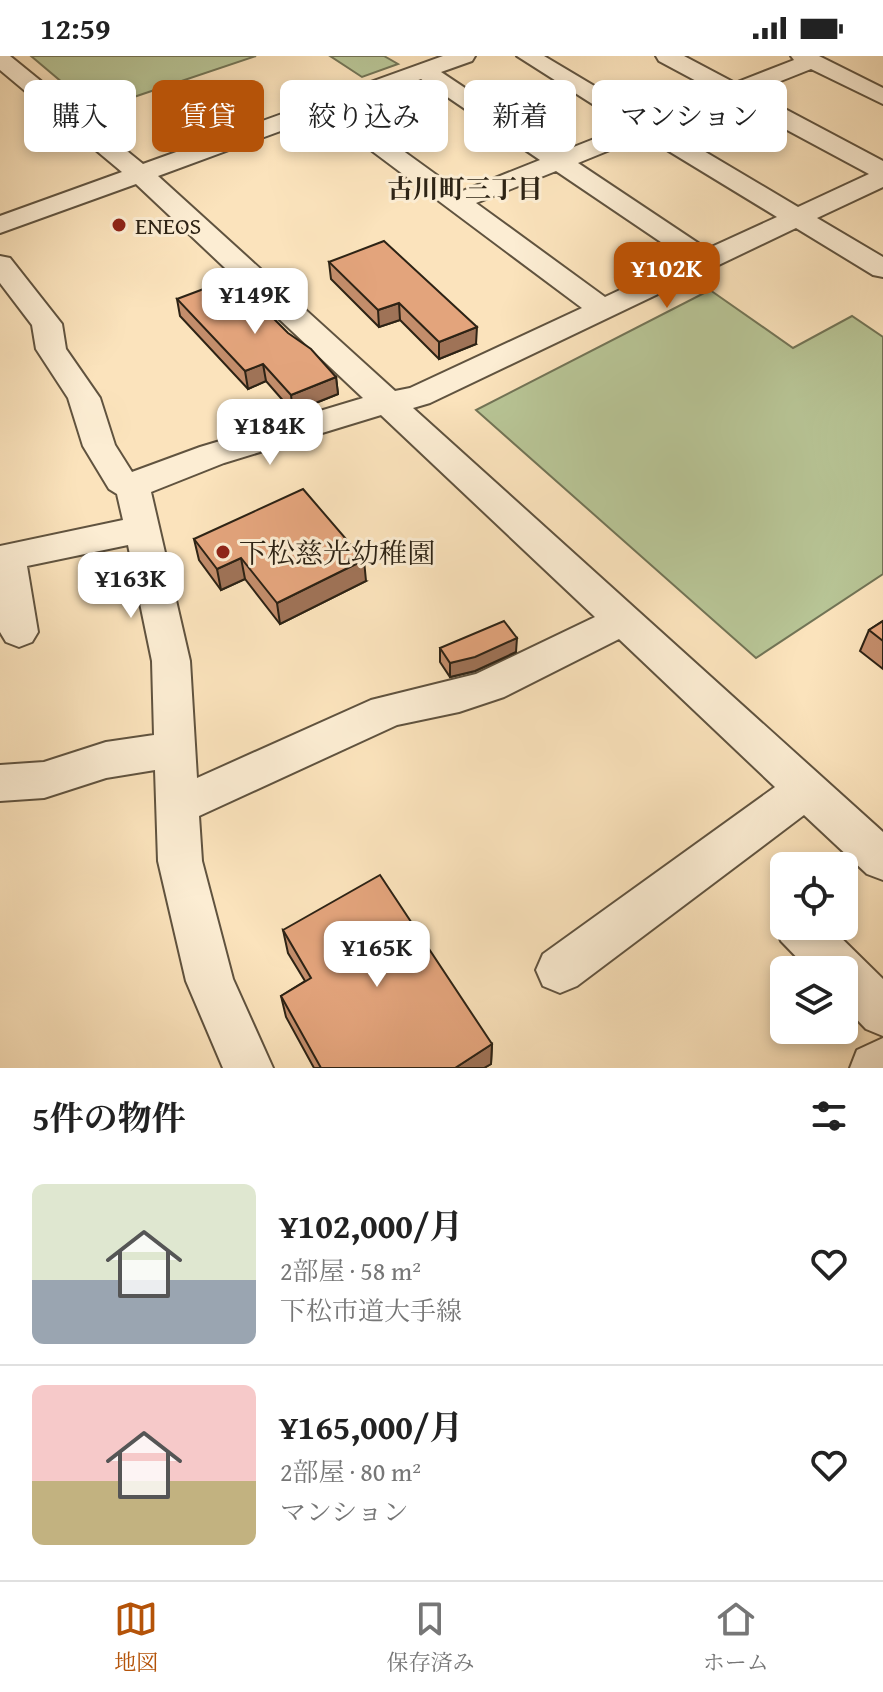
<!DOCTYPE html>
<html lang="ja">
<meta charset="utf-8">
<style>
:root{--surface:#fff;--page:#f2f2f2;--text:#222;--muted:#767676;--line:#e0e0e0;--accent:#b45309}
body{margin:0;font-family:"Gentium Book Plus","Noto Serif JP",serif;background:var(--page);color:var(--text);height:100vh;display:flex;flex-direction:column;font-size:30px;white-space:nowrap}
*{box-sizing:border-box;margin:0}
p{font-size:26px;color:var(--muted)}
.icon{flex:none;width:44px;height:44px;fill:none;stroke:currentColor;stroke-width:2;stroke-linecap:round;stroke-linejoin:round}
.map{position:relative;height:1012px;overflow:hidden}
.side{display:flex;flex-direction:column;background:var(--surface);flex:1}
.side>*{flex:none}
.banner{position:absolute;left:24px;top:24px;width:836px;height:72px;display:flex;gap:16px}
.fabs{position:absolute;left:770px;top:796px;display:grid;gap:16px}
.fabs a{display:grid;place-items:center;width:88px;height:88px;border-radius:12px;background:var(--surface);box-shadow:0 4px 12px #0003;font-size:40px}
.price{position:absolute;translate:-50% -68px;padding:0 18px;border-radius:16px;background:#fff;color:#222;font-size:26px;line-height:52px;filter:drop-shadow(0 2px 4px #0008)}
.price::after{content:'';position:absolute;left:50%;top:48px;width:24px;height:18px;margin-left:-12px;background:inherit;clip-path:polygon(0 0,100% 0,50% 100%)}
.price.on{background:var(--accent);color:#fff}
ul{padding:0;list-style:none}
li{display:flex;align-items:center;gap:24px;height:200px;padding:0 32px}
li+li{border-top:2px solid var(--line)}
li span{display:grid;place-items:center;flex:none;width:224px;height:160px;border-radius:12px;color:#555}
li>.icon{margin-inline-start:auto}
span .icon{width:96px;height:96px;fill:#fffc;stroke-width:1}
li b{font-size:34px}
h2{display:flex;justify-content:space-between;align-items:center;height:96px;padding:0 32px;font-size:34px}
.tag{padding:0 28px;border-radius:12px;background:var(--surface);box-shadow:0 4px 12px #0003;font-size:28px;line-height:72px}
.tag.on{background:var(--accent);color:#fff}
.status{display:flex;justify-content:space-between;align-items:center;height:56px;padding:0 40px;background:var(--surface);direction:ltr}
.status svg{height:22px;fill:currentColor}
.tabs{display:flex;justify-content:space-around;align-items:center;height:112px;border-top:2px solid var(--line);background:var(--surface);font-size:22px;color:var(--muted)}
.tabs a{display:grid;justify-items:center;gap:4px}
.tabs .on{color:var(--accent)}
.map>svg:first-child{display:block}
.green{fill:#b8c596;stroke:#727456;stroke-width:2}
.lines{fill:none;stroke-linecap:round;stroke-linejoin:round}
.minor-casing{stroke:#60533f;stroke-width:4}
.minor{fill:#fcedd3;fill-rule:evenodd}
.wall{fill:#c38d6b;stroke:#2d2315;stroke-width:2}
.shaded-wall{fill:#9f7357;stroke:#2d2315;stroke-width:2}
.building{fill:#e3a47c;stroke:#2d2315;stroke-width:2}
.poi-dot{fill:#8f2418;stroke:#fcedd3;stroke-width:3}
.labels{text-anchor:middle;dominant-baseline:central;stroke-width:6;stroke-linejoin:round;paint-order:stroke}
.far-poi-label{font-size:24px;fill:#2d2315;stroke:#fcedd3;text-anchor:start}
.far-neighbourhood-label{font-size:26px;font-weight:bold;fill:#2d2315;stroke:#fcedd3}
.poi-label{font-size:28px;fill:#2d2315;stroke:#fcedd3;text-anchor:start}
</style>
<div class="status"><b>12:59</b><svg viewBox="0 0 49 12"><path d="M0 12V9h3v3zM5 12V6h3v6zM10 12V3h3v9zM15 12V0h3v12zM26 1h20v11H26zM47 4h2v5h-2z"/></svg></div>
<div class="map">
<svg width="883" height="1012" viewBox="0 0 883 1012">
<rect width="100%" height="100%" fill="#fbe3bc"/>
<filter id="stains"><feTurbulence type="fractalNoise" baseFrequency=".0025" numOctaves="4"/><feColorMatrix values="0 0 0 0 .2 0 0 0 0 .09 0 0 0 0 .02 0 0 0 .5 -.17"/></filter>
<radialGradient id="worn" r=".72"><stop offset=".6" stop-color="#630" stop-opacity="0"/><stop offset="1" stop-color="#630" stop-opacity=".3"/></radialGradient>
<g class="green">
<polygon points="31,0 256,0 95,54"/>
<polygon points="330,0 384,0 398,8 362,21"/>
<polygon points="710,234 793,292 852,260 883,281 883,518 756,602 476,354"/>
</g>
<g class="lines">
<defs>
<g id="minor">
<path d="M 0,0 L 10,0 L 143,108 L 443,0 L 475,0 L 472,5 L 441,16 L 561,96 L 627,70 L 517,0 L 544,0 L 648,62 L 715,35 L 659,5 L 656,0 L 684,0 L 735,27 L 794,4 L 791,0 L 819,0 L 883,32 L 883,48 L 811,13 L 753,36 L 883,105 L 883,131 L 817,162 L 883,201 L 883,221 L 873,219 L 796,172 L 430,347 L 413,352 L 883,776 L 883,824 L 867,818 L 804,759 L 577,930 L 560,937 L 543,930 L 536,914 L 543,898 L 775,731 L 619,583 L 504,641 L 459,656 L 397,669 L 199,760 L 202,805 L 233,923 L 273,1012 L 223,1012 L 186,925 L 158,805 L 155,714 L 106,722 L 44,742 L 0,745 L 0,709 L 44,706 L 106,686 L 154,679 L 152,605 L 128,489 L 27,510 L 38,576 L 32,586 L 19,591 L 6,586 L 0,576 L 0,490 L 123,464 L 117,438 L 109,433 L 83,390 L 68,342 L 36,293 L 32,269 L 0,227 L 0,200 L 10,202 L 62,268 L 66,293 L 100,342 L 115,389 L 132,416 L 200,391 L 363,342 L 136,128 L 0,177 L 0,160 L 122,116 L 0,14 ZM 421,23 L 540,104 L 460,136 L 344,52 ZM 733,45 L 869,118 L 798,151 L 665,72 ZM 324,59 L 582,252 L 410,332 L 395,335 L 158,120 ZM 644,80 L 777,161 L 707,193 L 578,107 ZM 556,115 L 686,203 L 605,241 L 476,147 ZM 381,359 L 595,561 L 476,618 L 371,644 L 197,722 L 190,605 L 151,436 L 224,407 Z"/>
<polygon points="784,853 784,870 829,870 883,923 883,980 866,973 844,950 844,914 809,914 781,885 774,870"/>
<polygon points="883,982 883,1012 850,1012 857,994"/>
</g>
</defs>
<use href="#minor" class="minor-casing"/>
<use href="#minor" class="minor"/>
</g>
<g class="wall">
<polygon points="329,206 476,288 439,303 400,264 379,271 331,223"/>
<polygon points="177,243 336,321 338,338 293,356 266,325 248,333 180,260"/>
<polygon points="194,483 366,525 280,568 245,523 221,534 199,504"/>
<polygon points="883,565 883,613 860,595 869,574"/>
<polygon points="440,592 516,596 475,615 450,621 440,606"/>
<polygon points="283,874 492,988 491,1008 484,1012 314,1012 286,961 281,940 305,925 288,897"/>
</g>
<g class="shaded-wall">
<polygon points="399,247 400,264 379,271 378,254"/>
<polygon points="477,271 476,288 439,303 439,286"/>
<polygon points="263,308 266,325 248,333 245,315"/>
<polygon points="336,321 338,338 293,356 291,339"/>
<polygon points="241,502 245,523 221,534 217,513"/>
<polygon points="364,504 366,525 280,568 277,547"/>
<polygon points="517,582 516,596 475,615 450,621 450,607"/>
<polygon points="492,988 491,1008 484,1012 455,1012"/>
</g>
<g class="building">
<polygon points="384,185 477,271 439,286 399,247 378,254 329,206"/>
<polygon points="233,222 288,277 311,293 336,321 291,339 263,308 245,315 177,243"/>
<polygon points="303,433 364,504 277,547 241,502 217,513 194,483"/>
<polygon points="504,565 517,582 475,601 450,607 440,592"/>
<polygon points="883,565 883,585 869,574"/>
<polygon points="380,819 492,988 455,1012 321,1012 281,940 311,922 283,874"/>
</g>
<g class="poi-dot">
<circle cx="119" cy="169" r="8"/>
<circle cx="223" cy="496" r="8"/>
</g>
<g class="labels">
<g class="far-poi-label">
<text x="135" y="169">ENEOS</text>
</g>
<g class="far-neighbourhood-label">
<text x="465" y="132">古川町三丁目</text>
</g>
<g class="poi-label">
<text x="239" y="496">下松慈光幼稚園</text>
</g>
</g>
<rect width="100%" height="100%" filter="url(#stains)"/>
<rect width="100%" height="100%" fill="url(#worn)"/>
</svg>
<div class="fabs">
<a><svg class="icon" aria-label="locate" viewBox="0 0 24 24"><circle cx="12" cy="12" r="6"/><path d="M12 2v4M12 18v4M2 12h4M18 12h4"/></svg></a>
<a><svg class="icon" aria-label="layers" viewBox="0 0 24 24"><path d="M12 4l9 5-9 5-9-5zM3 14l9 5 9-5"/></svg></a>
</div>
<b class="price on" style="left:667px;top:254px">¥102K</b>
<b class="price" style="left:255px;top:280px">¥149K</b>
<b class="price" style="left:270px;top:411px">¥184K</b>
<b class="price" style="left:131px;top:564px">¥163K</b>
<b class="price" style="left:377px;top:933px">¥165K</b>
<div class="banner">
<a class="tag">購入</a>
<a class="tag on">賃貸</a>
<a class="tag">絞り込み</a>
<a class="tag">新着</a>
<a class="tag">マンション</a>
</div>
</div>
<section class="side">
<h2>5件の物件<svg class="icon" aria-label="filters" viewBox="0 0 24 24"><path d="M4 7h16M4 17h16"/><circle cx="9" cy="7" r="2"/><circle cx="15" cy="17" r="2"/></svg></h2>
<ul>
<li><span style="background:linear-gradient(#dfe7d0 60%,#9aa5b1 0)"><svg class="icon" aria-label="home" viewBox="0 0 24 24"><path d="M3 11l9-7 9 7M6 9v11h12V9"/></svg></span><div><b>¥102,000/月</b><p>2部屋 · 58 m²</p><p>下松市道大手線</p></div><svg class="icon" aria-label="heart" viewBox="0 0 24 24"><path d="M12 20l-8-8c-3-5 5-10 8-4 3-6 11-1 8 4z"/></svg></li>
<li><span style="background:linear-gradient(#f6c9c9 60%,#c2b280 0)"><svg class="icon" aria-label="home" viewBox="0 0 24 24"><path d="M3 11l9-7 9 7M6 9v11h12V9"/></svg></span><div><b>¥165,000/月</b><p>2部屋 · 80 m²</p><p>マンション</p></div><svg class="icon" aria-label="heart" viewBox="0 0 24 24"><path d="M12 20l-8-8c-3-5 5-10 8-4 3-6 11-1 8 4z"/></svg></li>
</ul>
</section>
<nav class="tabs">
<a class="on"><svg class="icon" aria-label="map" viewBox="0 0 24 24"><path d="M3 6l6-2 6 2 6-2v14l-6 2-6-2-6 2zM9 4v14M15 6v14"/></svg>地図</a>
<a><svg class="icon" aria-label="saved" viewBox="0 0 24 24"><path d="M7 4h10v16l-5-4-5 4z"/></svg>保存済み</a>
<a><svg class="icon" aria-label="home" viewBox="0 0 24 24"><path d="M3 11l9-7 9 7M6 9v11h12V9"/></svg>ホーム</a>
</nav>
